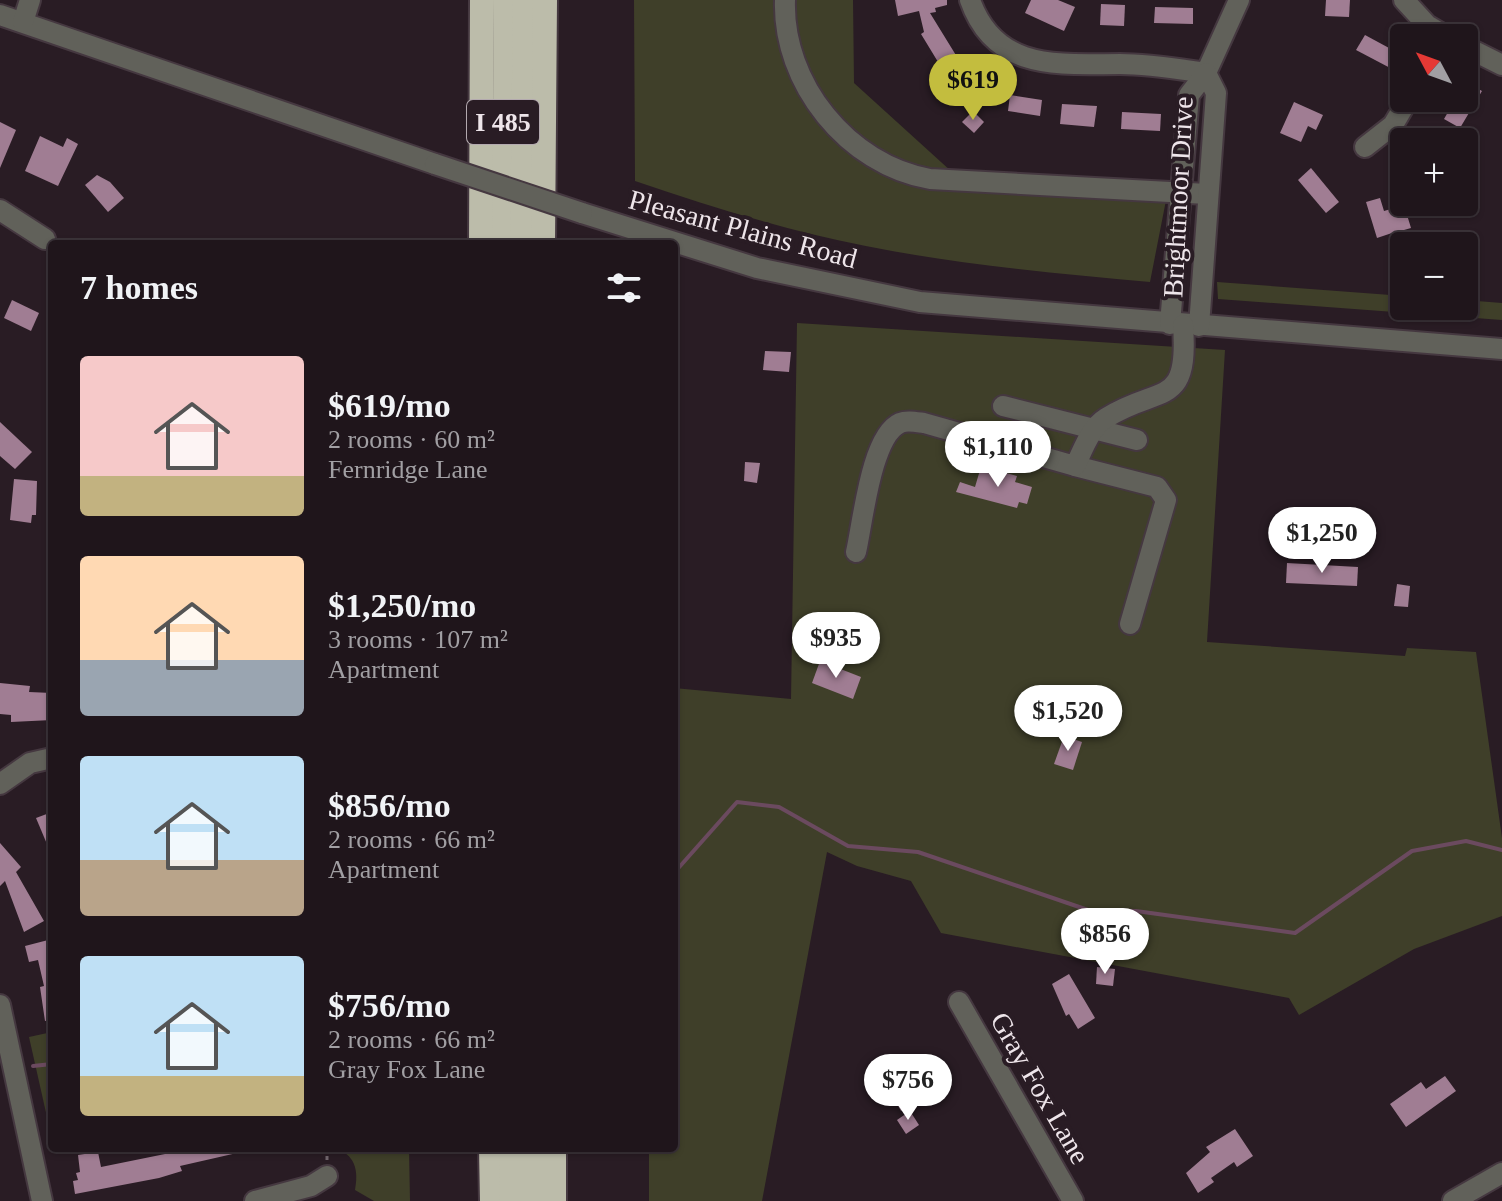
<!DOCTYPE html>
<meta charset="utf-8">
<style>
:root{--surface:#1f151b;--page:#2c2228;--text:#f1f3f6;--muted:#a19fa3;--line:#3c343a;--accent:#c3bd3e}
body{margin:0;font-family:"Times New Roman",serif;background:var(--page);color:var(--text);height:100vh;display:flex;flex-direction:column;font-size:30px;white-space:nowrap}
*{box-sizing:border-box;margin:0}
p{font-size:26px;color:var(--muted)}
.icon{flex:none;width:44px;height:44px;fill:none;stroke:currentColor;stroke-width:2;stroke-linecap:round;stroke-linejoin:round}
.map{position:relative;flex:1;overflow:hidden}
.side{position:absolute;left:48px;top:240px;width:630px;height:912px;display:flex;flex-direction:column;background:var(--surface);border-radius:8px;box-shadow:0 2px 6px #0004,0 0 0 2px var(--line)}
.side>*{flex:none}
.needle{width:52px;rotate:311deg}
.fabs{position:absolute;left:1390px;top:24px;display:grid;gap:16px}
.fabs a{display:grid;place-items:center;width:88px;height:88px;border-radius:8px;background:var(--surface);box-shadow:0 2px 6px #0004,0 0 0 2px var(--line);font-size:40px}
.price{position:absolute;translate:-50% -68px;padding:0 18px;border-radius:28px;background:#fff;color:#222;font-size:26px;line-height:52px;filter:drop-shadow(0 2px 4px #0008)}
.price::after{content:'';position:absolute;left:50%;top:48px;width:24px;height:18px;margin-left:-12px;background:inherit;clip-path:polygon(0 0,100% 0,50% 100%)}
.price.selected{background:var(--accent);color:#111}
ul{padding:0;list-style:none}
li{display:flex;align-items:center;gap:24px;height:200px;padding:0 32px}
li span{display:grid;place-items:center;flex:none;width:224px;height:160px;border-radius:8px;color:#555}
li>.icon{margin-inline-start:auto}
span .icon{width:96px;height:96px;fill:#fffc;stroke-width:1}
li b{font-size:34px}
h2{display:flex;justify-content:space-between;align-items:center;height:96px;padding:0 32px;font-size:34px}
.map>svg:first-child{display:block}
.green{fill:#3f3f29}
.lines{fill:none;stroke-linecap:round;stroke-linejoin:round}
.stream{stroke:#6b4a5f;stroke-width:4}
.building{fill:#a07d93}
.minor-casing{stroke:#453840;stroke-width:24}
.highway-casing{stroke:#453840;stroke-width:28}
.path{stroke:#71656c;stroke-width:3;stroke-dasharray:4 4;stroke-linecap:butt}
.minor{stroke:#61615a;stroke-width:20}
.highway{stroke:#bcbcaa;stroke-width:24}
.minor-bridge-casing{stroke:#453840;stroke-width:24;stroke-linecap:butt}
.minor-bridge{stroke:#61615a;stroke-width:20}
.labels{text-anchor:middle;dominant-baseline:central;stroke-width:8;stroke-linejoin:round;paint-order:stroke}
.shield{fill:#291c24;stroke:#b3a9af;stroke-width:2}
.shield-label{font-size:26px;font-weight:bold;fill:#eee5ea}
.street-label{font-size:28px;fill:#eee5ea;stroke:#291c24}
</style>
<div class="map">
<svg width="1502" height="1201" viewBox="0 0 1502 1201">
<rect width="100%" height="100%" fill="#291c24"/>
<g class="green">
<path d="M 634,0 L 853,0 L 854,83 L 952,172 L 1169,185 L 1150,282 C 1037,272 921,261 811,234 C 751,219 693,201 635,181 Z"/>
<polygon points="1217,282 1404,296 1404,306 1464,306 1464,300 1502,303 1502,320 1218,299"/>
<polygon points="797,323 1225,350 1207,642 1405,656 1407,648 1476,652 1502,838 1502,916 1414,949 1299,1015 1289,998 941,933 911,881 857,866 827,852 762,1201 649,1201 649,1148 674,1148 674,688 791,699"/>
<polygon points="52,1032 52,1125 49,1126 29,1037"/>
<path d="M 334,1148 L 409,1148 L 410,1201 L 374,1201 L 355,1190 C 359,1170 355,1154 334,1148 Z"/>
</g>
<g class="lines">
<g class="stream">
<polyline points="674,873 737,802 779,807 848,846 918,852 1088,910 1136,911 1295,933 1412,851 1466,841 1502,850"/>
<polyline points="33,1066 52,1064"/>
</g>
</g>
<g class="building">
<polygon points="895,0 947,0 947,5 935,8 936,12 930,13 962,65 965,62 991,89 976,106 964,104 944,86 949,80 921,34 924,32 919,11 898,16"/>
<polygon points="1031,0 1058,0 1075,7 1064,31 1025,13"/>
<polygon points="1326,0 1350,0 1349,17 1325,16"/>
<polygon points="1101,4 1125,5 1124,26 1100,25"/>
<polygon points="1155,7 1193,8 1193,24 1154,23"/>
<polygon points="1365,35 1402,55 1394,70 1356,50"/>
<polygon points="1464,81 1482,91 1460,128 1444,119 1456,98 1464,98"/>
<polygon points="1010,95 1042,100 1040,116 1008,111"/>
<polygon points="1294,102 1323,115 1316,130 1308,126 1301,142 1280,133"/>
<polygon points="1062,104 1097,106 1094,127 1060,124"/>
<polygon points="973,111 984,122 974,133 962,122"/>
<polygon points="1122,112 1161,114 1160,131 1121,129"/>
<polygon points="0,122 16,130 0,168"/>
<polygon points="40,136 63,147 67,138 78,144 58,186 25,171"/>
<polygon points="1311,168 1339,202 1326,213 1298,180"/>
<polygon points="97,175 110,182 124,198 108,212 85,185"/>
<polygon points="1380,198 1384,211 1404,205 1411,228 1404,230 1406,238 1395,242 1392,233 1377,238 1366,202"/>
<polygon points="12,300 39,313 31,331 4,318"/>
<polygon points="765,351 791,352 789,372 763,370"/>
<polygon points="0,422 32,452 15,469 0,456"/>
<polygon points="745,462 760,463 757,483 744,481"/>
<polygon points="980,470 998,476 999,471 1017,476 1015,482 1032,487 1027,504 1019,502 1017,508 956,492 960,482 975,487"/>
<polygon points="14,479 37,481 36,515 32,515 31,523 10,520"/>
<polygon points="1287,563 1358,567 1357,586 1286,583"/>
<polygon points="1397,584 1410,586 1408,607 1394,606"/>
<polygon points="820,661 861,677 853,699 812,683"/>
<polygon points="0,683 30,686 29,692 52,693 52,720 11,722 11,715 0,714"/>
<polygon points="1064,736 1082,742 1073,770 1054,764"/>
<polygon points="52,812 52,856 36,818"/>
<polygon points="0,843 21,867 16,872 44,921 24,932 5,881 0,886"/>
<polygon points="52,939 52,1020 45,1021 40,987 44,986 38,960 29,962 25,946"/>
<polygon points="1097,967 1115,969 1113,986 1096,984"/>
<polygon points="1069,974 1095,1018 1078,1029 1069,1014 1066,1016 1052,984"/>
<polygon points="900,1063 921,1099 901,1111 880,1075"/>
<polygon points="1445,1076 1456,1091 1406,1127 1390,1104 1421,1082 1426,1089"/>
<polygon points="910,1111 919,1125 906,1134 897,1120"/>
<polygon points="1235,1129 1253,1156 1237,1167 1234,1162 1211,1178 1214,1182 1198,1193 1186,1173 1210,1152 1206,1147"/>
<polygon points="164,1148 237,1148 237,1153 180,1166 182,1171 159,1178 75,1194 73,1181 78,1180 76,1173 80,1172 78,1155 98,1152 101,1167 165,1154"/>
</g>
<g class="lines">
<defs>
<g id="minor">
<path d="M 785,0 C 782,83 848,165 930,179 L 1207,194"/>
<path d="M 970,0 C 995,72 1060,64 1120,64 C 1149,64 1178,69 1206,73 L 1239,0"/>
<polyline points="1404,0 1427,25 1449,38"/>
<polyline points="0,15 435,164"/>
<polyline points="23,22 30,0"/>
<polyline points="1464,46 1502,65"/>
<polyline points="1365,147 1393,125 1409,98"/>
<polyline points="0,210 45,239"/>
<polyline points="582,213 757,268 920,302 1502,349"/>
<polyline points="1170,324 1189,95 1206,73 1216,93 1199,326"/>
<polyline points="1003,406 1137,440"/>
<polyline points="1075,466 1157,487 1166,500 1130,624"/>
<path d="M 856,552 C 863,522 871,436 900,423 C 907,420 916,422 924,423 L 1075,466 C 1083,450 1090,428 1106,418 C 1160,384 1189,410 1183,325"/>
<polyline points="0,784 30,763 52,758"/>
<polyline points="959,1002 1073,1201"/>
<polyline points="0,1005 42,1201"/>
<polyline points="255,1201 311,1186 327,1176"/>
<polyline points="1453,1201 1502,1173"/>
</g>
<g id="highway">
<polyline points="481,244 482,0"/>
<polyline points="504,244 506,0"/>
<polyline points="522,244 525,0"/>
<polyline points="543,244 545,0"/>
<polyline points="491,1148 492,1201"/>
<polyline points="511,1148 512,1201"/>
<polyline points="534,1148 534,1201"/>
<polyline points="554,1148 554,1201"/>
</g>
</defs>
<use href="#minor" class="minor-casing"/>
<use href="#highway" class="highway-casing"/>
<polyline class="path" points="327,1148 327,1160"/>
<use href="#minor" class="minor"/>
<use href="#highway" class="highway"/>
<defs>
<polyline id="minor-bridge" points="435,164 582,213"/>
</defs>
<use href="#minor-bridge" class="minor-bridge-casing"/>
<use href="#minor-bridge" class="minor-bridge"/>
</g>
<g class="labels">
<rect class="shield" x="467" y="100" width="72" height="44" rx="6"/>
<g class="shield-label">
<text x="503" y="122">I 485</text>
</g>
<g class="street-label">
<text transform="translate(1178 197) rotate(-87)">Brightmoor Drive</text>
<text transform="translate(743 229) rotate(15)">Pleasant Plains Road</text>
<text transform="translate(1040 1088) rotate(60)">Gray Fox Lane</text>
</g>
</g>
</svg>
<div class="fabs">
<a><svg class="needle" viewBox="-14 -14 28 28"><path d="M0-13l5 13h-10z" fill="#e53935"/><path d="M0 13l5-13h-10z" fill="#a19fa3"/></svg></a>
<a>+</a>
<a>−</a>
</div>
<b class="price selected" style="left:973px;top:122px">$619</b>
<b class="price" style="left:998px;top:489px">$1,110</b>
<b class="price" style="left:1322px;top:575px">$1,250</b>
<b class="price" style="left:836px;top:680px">$935</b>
<b class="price" style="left:1068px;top:753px">$1,520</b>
<b class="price" style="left:1105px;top:976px">$856</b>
<b class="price" style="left:908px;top:1122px">$756</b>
<section class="side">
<h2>7 homes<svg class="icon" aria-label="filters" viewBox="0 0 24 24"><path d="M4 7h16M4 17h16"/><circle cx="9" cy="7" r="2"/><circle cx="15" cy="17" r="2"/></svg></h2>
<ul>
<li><span style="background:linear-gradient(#f6c9c9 75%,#c2b280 0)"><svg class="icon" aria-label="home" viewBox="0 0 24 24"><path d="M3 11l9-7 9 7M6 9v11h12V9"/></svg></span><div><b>$619/mo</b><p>2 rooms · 60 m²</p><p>Fernridge Lane</p></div></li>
<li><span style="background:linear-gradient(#ffd9b3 65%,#9aa5b1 0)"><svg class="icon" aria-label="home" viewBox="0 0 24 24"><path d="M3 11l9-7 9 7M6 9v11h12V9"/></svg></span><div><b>$1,250/mo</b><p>3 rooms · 107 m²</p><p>Apartment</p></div></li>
<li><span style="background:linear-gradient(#bfe0f5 65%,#b9a48a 0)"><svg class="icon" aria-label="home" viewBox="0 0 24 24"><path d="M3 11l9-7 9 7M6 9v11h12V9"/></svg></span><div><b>$856/mo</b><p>2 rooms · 66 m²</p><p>Apartment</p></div></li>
<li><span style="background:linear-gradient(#bfe0f5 75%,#c2b280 0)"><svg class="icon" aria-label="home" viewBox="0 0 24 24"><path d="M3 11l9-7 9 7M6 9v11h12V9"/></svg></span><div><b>$756/mo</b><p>2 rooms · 66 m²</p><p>Gray Fox Lane</p></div></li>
</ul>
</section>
</div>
